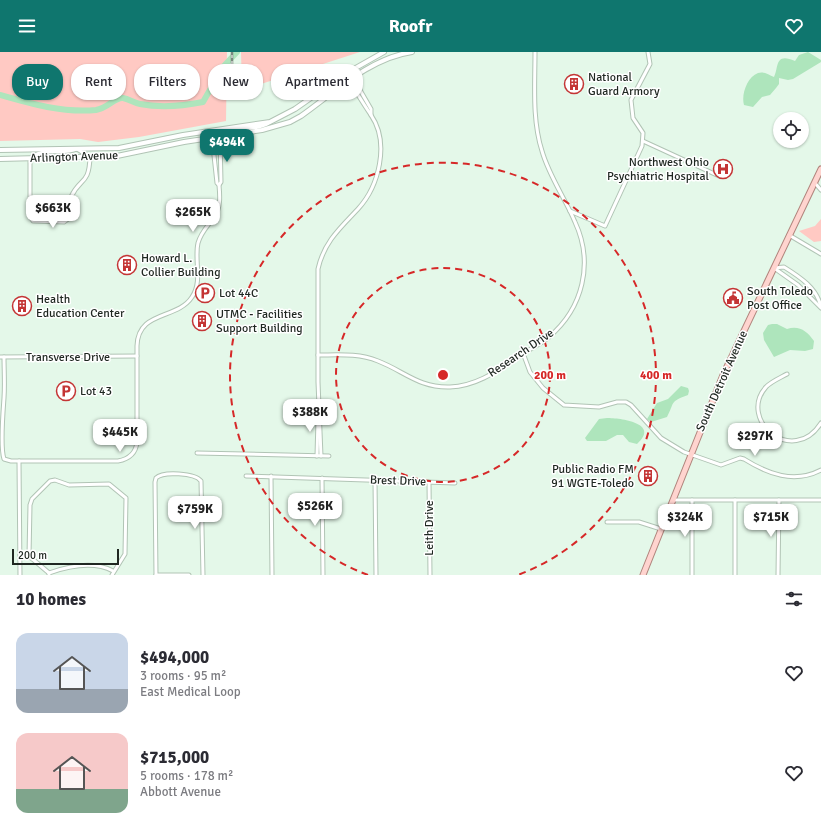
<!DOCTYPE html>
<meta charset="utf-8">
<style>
:root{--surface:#fff;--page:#f7f7f7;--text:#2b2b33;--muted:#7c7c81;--accent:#0f766e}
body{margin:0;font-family:Signika,sans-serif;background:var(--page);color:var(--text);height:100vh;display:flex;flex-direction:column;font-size:15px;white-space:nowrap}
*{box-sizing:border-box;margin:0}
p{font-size:13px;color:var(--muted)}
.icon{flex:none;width:22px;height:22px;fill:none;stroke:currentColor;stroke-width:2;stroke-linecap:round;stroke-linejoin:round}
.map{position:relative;height:523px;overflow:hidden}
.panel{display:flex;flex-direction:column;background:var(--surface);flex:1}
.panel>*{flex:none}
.hud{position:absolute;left:12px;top:12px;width:400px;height:36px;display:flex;gap:8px}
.fabs{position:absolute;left:773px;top:60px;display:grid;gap:8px}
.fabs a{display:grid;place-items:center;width:36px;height:36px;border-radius:50%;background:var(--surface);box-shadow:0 1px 3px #0004;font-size:20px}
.scale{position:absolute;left:12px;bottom:10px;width:107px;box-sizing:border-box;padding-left:4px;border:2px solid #1f2721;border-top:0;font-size:11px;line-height:14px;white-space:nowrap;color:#1f2721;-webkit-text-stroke:3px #fff;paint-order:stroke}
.price{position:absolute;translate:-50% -34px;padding:0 9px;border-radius:8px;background:#fff;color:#222;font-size:13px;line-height:26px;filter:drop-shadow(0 1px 2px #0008)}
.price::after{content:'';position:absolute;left:50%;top:24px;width:12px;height:9px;margin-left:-6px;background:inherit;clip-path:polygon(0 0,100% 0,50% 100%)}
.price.active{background:var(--accent);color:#fff}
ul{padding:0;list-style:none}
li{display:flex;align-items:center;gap:12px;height:100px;padding:0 16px}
li span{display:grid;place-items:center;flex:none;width:112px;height:80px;border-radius:12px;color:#555}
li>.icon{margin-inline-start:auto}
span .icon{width:48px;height:48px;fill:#fffc;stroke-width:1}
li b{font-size:17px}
h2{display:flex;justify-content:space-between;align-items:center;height:48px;padding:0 16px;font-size:17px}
.pill{padding:0 14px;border-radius:16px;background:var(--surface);box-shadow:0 1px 3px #0004;font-size:14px;line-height:36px}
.pill.active{background:var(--accent);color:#fff}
header{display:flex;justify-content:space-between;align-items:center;height:52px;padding:0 16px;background:var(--accent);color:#fff;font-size:18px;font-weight:700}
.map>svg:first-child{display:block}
.green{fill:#ffc9c3}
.water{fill:#aee5bc}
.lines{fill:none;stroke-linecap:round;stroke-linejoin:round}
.river{stroke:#aee5bc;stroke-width:6}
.minor-casing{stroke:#b1c4b5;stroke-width:5}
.tertiary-casing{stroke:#b1c4b5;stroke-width:6}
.primary-casing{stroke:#b1857d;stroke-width:7}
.minor{stroke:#fff;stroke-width:3}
.tertiary{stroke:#fff;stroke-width:4}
.primary{stroke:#ffd4cf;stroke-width:5}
.rail-casing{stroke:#7a887e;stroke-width:2.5}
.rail{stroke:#fff;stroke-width:1;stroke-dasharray:3;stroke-linecap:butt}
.ring{fill:none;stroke:#d62828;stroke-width:2;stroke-dasharray:7 5}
.labels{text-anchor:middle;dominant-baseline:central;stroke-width:3;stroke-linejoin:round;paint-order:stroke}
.poi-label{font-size:12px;fill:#1f2721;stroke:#fff;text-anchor:start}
.street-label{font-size:12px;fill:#1f2721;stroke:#fff}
.centre{fill:#d62828;stroke:#fff;stroke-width:2}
.ring-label{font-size:12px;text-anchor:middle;font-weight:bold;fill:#d62828;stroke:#fff;stroke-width:3;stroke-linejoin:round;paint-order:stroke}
</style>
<header><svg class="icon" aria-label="menu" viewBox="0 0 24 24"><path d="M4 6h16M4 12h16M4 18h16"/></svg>Roofr<svg class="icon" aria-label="heart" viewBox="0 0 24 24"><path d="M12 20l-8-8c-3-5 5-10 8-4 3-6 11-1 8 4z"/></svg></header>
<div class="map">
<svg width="821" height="523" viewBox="0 0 821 523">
<rect width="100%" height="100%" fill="#e4f8e9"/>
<g class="green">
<polygon points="0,0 227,0 226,69 139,85 98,90 80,87 0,89"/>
<polygon points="241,0 360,0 242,38"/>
<polygon points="821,167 821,189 814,190 799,179 815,174"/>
</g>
<g class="water">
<path d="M 808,0 L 821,8 L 821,10 L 793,27 L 788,28 L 779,26 L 779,32 L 776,36 L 770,43 L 762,45 L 753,55 L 744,53 C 741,43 747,25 758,21 C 764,19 769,23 774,25 C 779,16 774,0 795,9 L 799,3 Z"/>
<path d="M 772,272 L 777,272 L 787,277 C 799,273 807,279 814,289 L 813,297 L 805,299 L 790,298 L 774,305 L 764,288 L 763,281 L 768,273 Z"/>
<path d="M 681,334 L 688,336 L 689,339 L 688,343 C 669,350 675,350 667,365 L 651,370 L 647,367 L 657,351 L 668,347 Z"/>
<path d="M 607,366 C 620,366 661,371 637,392 L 629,390 L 623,383 L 617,383 L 606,389 L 587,389 L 585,386 L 599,367 Z"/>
</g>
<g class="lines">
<path class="river" d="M 0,43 C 31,52 63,61 96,58 C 108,56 115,45 123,46 C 129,47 134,51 140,52 C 161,56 183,54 203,50 L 223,15 L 237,0"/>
<defs>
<g id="minor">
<polyline points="349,19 371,57 371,63"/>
<polyline points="643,89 719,124"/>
<path d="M 77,97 L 90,105 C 89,134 80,125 71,145 C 68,152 71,160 68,167 L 64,170 L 33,169 L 30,164 L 30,107 C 42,94 62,104 77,97 Z"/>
<polyline points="815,131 821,138"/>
<polyline points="219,133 221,130 220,84"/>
<polyline points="570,159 605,174 642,94 643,81 633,66 631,48 650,12 648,0"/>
<polyline points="789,183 821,202"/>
<path d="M 774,216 L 784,215 C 800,225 817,236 821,255"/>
<polyline points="774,216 798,233 821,256"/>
<path d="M 523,301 L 530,320 L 543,336 L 564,353 L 599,355 L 617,350 L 626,350 L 631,353 L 661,386 L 684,400 L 721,413 L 740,406 L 744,407 C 768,422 794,432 821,418"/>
<path d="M 318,303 C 338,303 358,301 378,309 C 404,319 419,336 450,335 C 479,334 501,316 524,301 C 532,296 542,291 549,285 C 583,256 594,211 575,170 C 565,146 549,124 542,99 C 532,68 535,33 535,0"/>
<polyline points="0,305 137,304"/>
<path d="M 4,305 C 4,318 5,332 4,346 C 3,360 0,395 4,407 L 11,409 L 118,409 C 129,407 136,401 137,390 L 137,294 C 138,258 177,268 192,245 C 203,229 194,208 198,191 C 201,180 208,174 214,165 C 221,156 220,144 219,133 L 217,131 L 212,85"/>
<path d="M 787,322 C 780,326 772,329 766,335 C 737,368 793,415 821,371"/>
<polyline points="197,401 329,404"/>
<polyline points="317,404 318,367"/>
<path d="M 321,404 L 318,330 L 318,217 C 324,190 340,176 358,157 C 379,134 390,91 371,63 C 362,50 354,36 345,22"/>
<polyline points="19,409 20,523"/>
<polyline points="246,424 455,431"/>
<polyline points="271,424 272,523"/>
<polyline points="322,426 323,523"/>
<polyline points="375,428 376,523"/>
<polyline points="429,430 430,523"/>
<polyline points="673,448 821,448"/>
<polyline points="607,470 639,470 661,477"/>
<polyline points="49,521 29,504 30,453 32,447 50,429 55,428 69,433 109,432 126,446 125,502 112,523"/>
<path d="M 49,522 L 49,521 C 69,514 94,509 113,519"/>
<path d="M 156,523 L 155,430 L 156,426 C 163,419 195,421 201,429 L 203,523"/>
<polyline points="156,523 189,523"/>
<polyline points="692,523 692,448"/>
<polyline points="735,523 735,448"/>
<polyline points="778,523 779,448"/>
</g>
<g id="tertiary">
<path d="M 212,85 C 221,74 254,80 268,71"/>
<polyline points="0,98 119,96 183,83 270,70 295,57 345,22 384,0"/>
<path d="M 0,107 L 117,104 L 184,90 L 262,78 L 290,70 L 301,64 C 335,40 370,6 412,0"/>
</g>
<polyline id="primary" points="643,523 723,323 821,117"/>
</defs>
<use href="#minor" class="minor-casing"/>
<use href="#tertiary" class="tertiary-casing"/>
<use href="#primary" class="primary-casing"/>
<use href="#minor" class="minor"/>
<use href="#tertiary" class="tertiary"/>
<use href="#primary" class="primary"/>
<defs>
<polyline id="rail" points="232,24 232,0"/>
</defs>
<use href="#rail" class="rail-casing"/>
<use href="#rail" class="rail"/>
</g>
<g class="ring">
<circle cx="443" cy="323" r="107"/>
<path d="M368 523A213 213 0 1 1 518 523"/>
</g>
<defs>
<symbol id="building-ring" viewBox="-11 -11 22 22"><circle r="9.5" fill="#fff" stroke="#c43535" stroke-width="1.5"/><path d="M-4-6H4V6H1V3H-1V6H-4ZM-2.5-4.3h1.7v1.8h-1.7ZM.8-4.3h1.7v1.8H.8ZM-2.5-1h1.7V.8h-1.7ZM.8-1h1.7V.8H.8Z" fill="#c43535"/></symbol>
<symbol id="hospital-ring" viewBox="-11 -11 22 22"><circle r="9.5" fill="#fff" stroke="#c43535" stroke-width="1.5"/><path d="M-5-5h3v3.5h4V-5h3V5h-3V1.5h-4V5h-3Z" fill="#c43535"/></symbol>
<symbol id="parking-ring" viewBox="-11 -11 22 22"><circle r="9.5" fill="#fff" stroke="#c43535" stroke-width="1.5"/><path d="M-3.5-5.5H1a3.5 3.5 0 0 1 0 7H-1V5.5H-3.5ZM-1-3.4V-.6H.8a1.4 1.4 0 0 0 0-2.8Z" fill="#c43535"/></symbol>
<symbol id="civic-ring" viewBox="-11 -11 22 22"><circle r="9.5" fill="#fff" stroke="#c43535" stroke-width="1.5"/><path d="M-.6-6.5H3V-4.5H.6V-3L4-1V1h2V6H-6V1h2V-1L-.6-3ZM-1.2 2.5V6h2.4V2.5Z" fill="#c43535"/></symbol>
</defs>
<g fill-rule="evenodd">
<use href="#building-ring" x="563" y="21" width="22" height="22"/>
<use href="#hospital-ring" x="712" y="106" width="22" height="22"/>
<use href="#building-ring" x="116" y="202" width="22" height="22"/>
<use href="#parking-ring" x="194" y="230" width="22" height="22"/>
<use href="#civic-ring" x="722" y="235" width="22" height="22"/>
<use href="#building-ring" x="11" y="243" width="22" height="22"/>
<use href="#building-ring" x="191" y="258" width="22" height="22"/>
<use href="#parking-ring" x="55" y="328" width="22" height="22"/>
<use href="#building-ring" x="637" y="413" width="22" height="22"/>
</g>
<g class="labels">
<g class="poi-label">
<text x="588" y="25">National<tspan x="588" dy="14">Guard Armory</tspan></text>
<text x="709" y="110" text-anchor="end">Northwest Ohio<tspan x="709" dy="14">Psychiatric Hospital</tspan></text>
<text x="141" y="206">Howard L.<tspan x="141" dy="14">Collier Building</tspan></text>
<text x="747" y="239">South Toledo<tspan x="747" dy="14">Post Office</tspan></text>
<text x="219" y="241">Lot 44C</text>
<text x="36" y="247">Health<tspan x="36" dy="14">Education Center</tspan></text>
<text x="216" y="262">UTMC - Facilities<tspan x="216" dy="14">Support Building</tspan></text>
<text x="80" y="339">Lot 43</text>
<text x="634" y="417" text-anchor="end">Public Radio FM<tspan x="634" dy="14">91 WGTE-Toledo</tspan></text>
</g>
<g class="street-label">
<text transform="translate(74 105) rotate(-2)">Arlington Avenue</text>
<text transform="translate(521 301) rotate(-34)">Research Drive</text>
<text x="68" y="305">Transverse Drive</text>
<text transform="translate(722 329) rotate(-66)">South Detroit Avenue</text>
<text transform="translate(398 429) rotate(2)">Brest Drive</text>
<text transform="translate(429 476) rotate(-90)">Leith Drive</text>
</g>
</g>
<circle cx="443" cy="323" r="6" class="centre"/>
<g class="ring-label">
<text x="550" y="327">200 m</text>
<text x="656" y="327">400 m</text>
</g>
</svg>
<div class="fabs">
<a><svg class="icon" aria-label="locate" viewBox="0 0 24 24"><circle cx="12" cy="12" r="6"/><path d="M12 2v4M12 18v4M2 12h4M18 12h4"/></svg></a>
</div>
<div class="scale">200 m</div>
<b class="price active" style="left:227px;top:111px">$494K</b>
<b class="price" style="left:53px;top:177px">$663K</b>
<b class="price" style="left:193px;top:181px">$265K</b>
<b class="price" style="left:310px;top:381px">$388K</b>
<b class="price" style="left:120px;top:401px">$445K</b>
<b class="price" style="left:755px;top:405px">$297K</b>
<b class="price" style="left:315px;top:475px">$526K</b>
<b class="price" style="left:195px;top:478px">$759K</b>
<b class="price" style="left:685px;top:486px">$324K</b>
<b class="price" style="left:771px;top:486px">$715K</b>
<div class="hud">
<a class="pill active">Buy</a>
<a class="pill">Rent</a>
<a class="pill">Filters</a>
<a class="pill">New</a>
<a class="pill">Apartment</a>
</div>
</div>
<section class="panel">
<h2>10 homes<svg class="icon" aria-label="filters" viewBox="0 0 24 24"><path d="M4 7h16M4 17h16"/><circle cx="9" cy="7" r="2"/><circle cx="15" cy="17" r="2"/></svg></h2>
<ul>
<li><span style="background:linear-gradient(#c9d6e8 70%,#9aa5b1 0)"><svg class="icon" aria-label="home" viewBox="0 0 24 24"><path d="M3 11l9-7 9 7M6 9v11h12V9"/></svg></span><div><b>$494,000</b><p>3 rooms · 95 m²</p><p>East Medical Loop</p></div><svg class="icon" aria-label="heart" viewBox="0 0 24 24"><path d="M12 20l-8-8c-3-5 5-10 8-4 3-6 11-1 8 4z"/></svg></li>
<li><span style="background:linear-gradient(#f6c9c9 70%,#7fa58c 0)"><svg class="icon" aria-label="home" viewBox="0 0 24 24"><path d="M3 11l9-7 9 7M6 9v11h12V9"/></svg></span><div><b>$715,000</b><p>5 rooms · 178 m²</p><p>Abbott Avenue</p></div><svg class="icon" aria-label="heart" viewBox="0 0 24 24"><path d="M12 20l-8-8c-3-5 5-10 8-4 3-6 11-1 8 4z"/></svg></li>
</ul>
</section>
